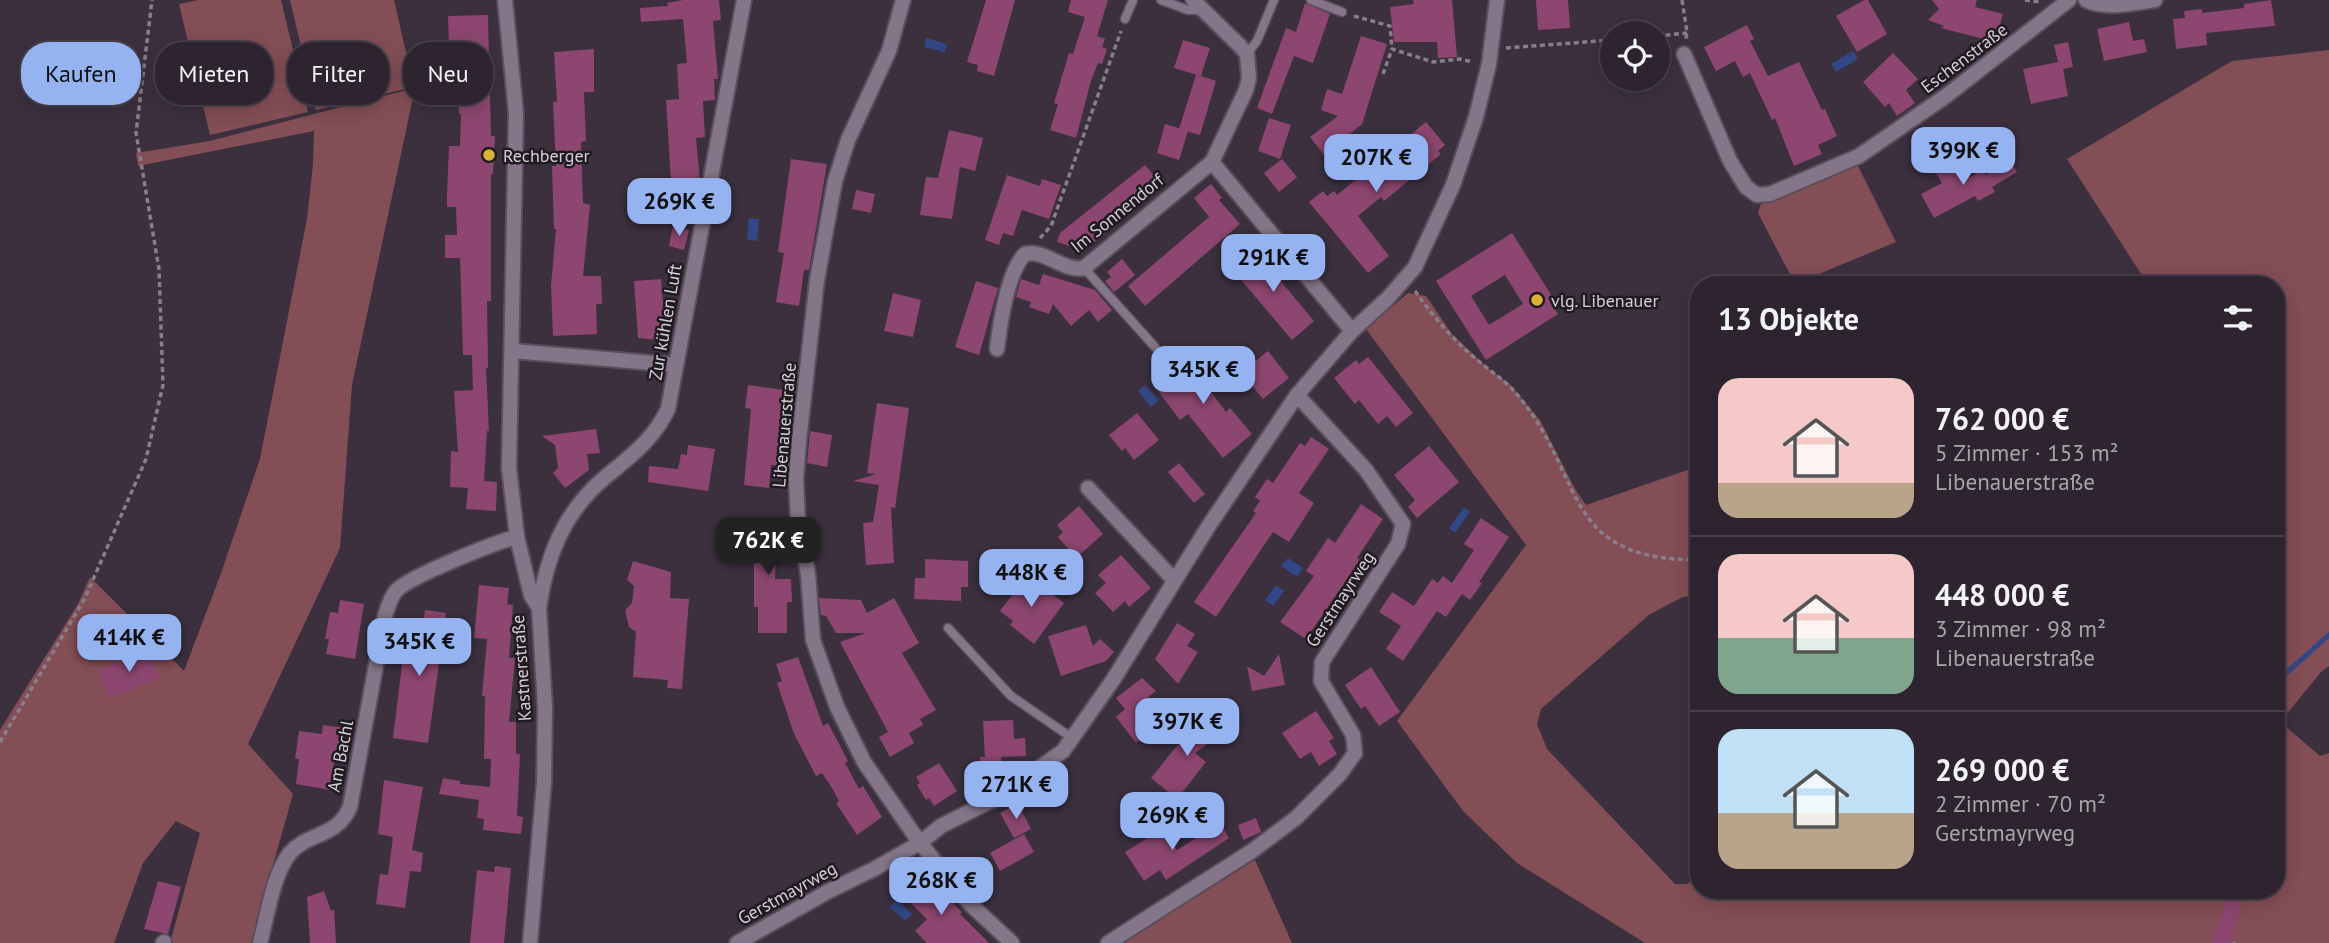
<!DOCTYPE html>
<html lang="de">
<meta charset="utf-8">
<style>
:root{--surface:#2d242f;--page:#352c37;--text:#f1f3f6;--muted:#a7a4aa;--line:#48414b;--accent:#95b2f1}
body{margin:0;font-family:"PT Sans",sans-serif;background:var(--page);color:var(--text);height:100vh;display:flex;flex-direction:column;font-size:26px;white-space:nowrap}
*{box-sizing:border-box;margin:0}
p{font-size:23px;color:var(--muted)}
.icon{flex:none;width:38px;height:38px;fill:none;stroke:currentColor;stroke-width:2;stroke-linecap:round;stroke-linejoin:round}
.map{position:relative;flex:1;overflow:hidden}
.details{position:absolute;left:1690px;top:276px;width:595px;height:623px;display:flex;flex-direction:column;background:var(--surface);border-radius:28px;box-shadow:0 4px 18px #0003,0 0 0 2px var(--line)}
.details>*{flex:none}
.top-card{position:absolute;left:21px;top:42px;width:665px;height:63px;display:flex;gap:14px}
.controls{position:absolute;left:1600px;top:21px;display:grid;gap:14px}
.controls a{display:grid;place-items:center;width:70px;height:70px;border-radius:50%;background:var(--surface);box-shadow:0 4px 18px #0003,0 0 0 2px var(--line);font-size:35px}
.price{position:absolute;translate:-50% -60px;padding:0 16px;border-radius:14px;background:var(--accent);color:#111;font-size:23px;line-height:46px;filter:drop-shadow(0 2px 4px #0008)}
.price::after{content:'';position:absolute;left:50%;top:42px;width:21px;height:16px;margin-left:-10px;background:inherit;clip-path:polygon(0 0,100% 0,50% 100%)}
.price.current{background:#222;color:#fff}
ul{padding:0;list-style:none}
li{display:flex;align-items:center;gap:21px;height:175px;padding:0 28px}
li+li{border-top:2px solid var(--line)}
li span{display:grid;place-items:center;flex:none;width:196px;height:140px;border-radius:21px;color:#555}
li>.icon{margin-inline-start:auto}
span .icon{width:84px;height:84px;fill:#fffc;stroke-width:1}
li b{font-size:30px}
h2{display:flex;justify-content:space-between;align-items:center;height:84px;padding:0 28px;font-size:30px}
.tag{padding:0 24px;border-radius:28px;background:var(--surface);box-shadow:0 4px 18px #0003,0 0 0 2px var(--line);font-size:24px;line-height:63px}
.tag.current{background:var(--accent);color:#111}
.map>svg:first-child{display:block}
.green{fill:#834e55}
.water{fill:#324786}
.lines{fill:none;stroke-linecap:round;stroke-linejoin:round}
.stream{stroke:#324786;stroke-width:5}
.building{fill:#8c466f;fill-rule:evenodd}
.lane-casing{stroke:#594f5b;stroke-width:11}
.street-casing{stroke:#594f5b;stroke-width:18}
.path{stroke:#897f8b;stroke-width:3.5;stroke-dasharray:5 3.5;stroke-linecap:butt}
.lane{stroke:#847688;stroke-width:8}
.street{stroke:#847688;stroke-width:14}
.poi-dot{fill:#ddb133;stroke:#201a21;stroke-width:2.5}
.labels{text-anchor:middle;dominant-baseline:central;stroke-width:5;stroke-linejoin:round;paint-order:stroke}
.street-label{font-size:18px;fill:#d6cfd8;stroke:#201a21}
.poi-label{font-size:18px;fill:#d6cfd8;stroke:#201a21;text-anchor:start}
</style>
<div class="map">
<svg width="2329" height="943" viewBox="0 0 2329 943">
<rect width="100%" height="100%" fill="#3c303f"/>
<g class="green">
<polygon points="198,0 281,0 308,112 210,135 179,4"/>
<polygon points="290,0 394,0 414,87 316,110"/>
<polygon points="2329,50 2329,666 2321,672 2280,722 2320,756 2329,753 2329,943 1645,943 1517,863 1463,811 1397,721 1526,545 1366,329 1408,293 1426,296 1452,334 1488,368 1510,384 1540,420 1575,489 1586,505 1699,466 1699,595 1683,597 1650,614 1541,709 1537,724 1547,749 1675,884 1687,884 1699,875 1699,891 2277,891 2277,285 2141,285 2145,280 2067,159 2232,61"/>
<polygon points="415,88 352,385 340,548 248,744 293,794 251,943 170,943 200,833 176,821 143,863 114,943 0,943 0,730 78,604 90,577 184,671 220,576 260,459 307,219 313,164 314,131 138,166 136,153 210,141"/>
<polygon points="1858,166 1896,242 1795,284 1758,213 1761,204 1836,170"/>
<polygon points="1255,860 1292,943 1123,943"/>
</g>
<g class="water">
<polygon points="926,38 947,44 945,52 924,47"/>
<polygon points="1853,51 1858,59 1836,72 1831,64"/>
<polygon points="658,186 659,208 649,209 647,187"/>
<polygon points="749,218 759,219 757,241 747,240"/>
<polygon points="1145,385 1159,400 1151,407 1138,391"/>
<polygon points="1464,507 1470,512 1455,533 1449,528"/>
<polygon points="1288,558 1303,568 1297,577 1281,566"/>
<polygon points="1276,585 1284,591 1273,606 1265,600"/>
<polygon points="897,900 912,914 905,921 890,907"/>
</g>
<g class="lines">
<polyline class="stream" points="2277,681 2329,635"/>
</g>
<g class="building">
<polygon points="683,0 719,0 721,20 713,21 718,79 714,79 715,100 703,101 705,137 696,138 700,181 695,181 696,196 672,198 666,100 679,99 677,64 687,63 683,19 641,22 640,8 668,6 667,3"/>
<polygon points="986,0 1015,0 994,76 977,71 978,65 967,62"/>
<polygon points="1071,0 1108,0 1097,36 1105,39 1102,47 1107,49 1102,64 1098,63 1091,81 1076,138 1050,130 1058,104 1054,103 1069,53 1073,54 1085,17 1068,12"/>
<polygon points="1413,0 1452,0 1457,57 1438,58 1437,42 1394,42 1390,7 1414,4"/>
<polygon points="1536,0 1568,0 1570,28 1538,30"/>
<polygon points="1864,0 1868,0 1887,34 1857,52 1836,16"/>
<polygon points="1932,0 1977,0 1975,7 2003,14 1995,42 1941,28 1944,26 1928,20 1939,9"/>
<polygon points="2271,0 2275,26 2206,33 2207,45 2176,49 2173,19 2185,18 2184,11 2202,9 2202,13 2244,8 2244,4"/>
<polygon points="1305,3 1330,14 1313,63 1294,56 1272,114 1257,108 1286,28 1296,32"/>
<polygon points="488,15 491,136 495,136 493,174 491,174 491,301 487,301 488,368 486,368 489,431 487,431 484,481 497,482 496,511 466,509 468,488 450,487 451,451 458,452 454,391 473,390 472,355 463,355 460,258 445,258 445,235 457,235 456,207 447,207 447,195 449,146 460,146 461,114 459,114 458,85 450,85 448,16"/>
<polygon points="2129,22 2133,41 2144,39 2147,52 2104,61 2097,29"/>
<polygon points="1747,25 1754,39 1750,41 1768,76 1799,62 1822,110 1825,109 1837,136 1818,145 1822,154 1794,166 1775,118 1772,120 1750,73 1743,77 1735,61 1716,71 1704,47"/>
<polygon points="1361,36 1387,44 1362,124 1324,155 1310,137 1338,116 1321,110 1327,89 1342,94"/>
<polygon points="1183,40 1210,48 1201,76 1216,81 1200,135 1179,129 1196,75 1201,76 1174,68"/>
<polygon points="2068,42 2073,67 2063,69 2068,96 2031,104 2023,69 2058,62 2054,45"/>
<polygon points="594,49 594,92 584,92 586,141 581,142 583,203 590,205 583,276 601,276 602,304 596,304 597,334 553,336 551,286 556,229 554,229 552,166 556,166 553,102 557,102 554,52"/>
<polygon points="1893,53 1918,79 1906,90 1915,103 1897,116 1889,103 1885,107 1863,82"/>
<polygon points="1269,118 1291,125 1280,159 1258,151"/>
<polygon points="1426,122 1445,145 1438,151 1441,154 1384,201 1381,197 1358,216 1389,256 1368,273 1309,202 1323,191 1327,196 1334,191 1337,195"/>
<polygon points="1165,124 1188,131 1179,160 1157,153"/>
<polygon points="949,130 983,138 975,171 960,167 952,219 920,215 926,177 938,178"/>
<polygon points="791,159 827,164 809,270 804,270 799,306 776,302 784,253 778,252"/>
<polygon points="1282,159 1297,177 1279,192 1264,173"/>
<polygon points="2010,161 2017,172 1992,187 1995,192 1978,201 1975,196 1934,218 1921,194 1942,183 1936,173 1957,162 1966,179 1983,170 1986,175"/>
<polygon points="1145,165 1156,178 1145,187 1151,195 1094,242 1088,235 1073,247 1057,242 1060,233"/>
<polygon points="1007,175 1040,186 1042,179 1061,185 1049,219 1022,210 1013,236 1003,233 999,245 985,240"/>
<polygon points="1211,184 1222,198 1219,200 1240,224 1145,306 1128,286 1209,217 1194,198"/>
<polygon points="856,190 875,194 871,213 852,209"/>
<polygon points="673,226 689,230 684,250 669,246"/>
<path d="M 1512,233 L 1559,307 L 1555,310 L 1558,314 L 1486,360 L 1436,281 ZM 1505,275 L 1523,304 L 1489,325 L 1471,296 Z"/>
<polygon points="1254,249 1314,321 1292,340 1231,268"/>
<polygon points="1122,259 1135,275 1114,292 1105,281 1111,277 1107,272"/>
<polygon points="1043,274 1095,290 1112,310 1098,322 1089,310 1071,326 1053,304 1049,314 1029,307 1031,302 1016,297 1021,279 1039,285"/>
<polygon points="661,279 666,338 656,336 656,340 638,338 634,281"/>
<polygon points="976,281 998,288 979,355 955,347"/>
<polygon points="893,293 921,300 913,337 884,331"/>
<polygon points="1188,350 1204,372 1199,376 1226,412 1230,408 1252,434 1223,458 1188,414 1180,420 1158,391 1178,375 1170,363"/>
<polygon points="1268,351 1289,378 1263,399 1246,378 1249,375 1244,370"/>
<polygon points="1368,357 1413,413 1396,427 1387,416 1378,424 1359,400 1355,404 1334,378 1356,360 1359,364"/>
<polygon points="748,385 784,390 781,410 790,411 787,428 791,428 788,460 786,460 785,466 771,465 769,488 744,485 751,409 745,408"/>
<polygon points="877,403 909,408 895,508 891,507 894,563 866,565 863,523 873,522 879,485 853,481 876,474 867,473"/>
<polygon points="1137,413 1159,440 1134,460 1125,448 1122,451 1109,435"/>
<polygon points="596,429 600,453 587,454 589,470 565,488 553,473 558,468 555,445 542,436"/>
<polygon points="810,431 832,435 827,467 807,463"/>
<polygon points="1311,437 1329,449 1299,493 1314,503 1289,542 1273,532 1216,617 1194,602 1256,513 1253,511 1260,501 1255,497 1267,479 1273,483 1300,443 1305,446"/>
<polygon points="688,445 715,449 708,491 648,482 649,466 678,469 681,454 687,455"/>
<polygon points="1429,446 1459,482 1417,518 1408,507 1415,500 1394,475"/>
<polygon points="1179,463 1205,494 1194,503 1168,472"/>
<polygon points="1361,504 1383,519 1357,558 1360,560 1306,639 1280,622 1314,576 1306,571 1328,538 1335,543"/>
<polygon points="1079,506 1103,534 1076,558 1058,537 1063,532 1057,525"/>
<polygon points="1481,518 1509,537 1479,582 1482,583 1470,600 1462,594 1446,617 1437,611 1403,661 1386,649 1401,626 1379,612 1392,592 1414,606 1432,579 1438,583 1443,576 1452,583 1474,550 1464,544"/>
<polygon points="747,519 777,520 775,579 791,579 792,602 787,602 787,633 758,633 758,607 754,607 754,561 746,561"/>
<polygon points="1121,555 1151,588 1129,607 1125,601 1113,612 1095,593 1106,583 1098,575"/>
<polygon points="925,559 968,561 968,587 961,587 961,601 914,599 915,578 925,578"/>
<polygon points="633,561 671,572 670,598 689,599 682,689 667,688 668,680 633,677 636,632 629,627 625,610 632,603 634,586 627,580"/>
<polygon points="1027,575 1064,603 1034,644 1010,625 1013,621 1000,611"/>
<polygon points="479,585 509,588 507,604 513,605 509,658 515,658 509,722 516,722 516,754 520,754 517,816 523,817 521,834 483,830 484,819 477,818 479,800 439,794 443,778 460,781 460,784 490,787 491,759 484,759 485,696 482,696 487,639 474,638"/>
<polygon points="819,598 861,600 867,613 894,598 919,643 902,653 936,710 920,719 923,725 909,733 914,743 890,757 879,737 888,732 840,642 866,633 836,633 826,616 821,615"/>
<polygon points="340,600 364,604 355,659 326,654 329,639 325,639 330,612 338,613"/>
<polygon points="425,610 446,613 428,743 393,738 407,624 423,626"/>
<polygon points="1177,623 1195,634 1187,646 1198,652 1178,684 1155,659"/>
<polygon points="1086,625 1093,646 1100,639 1114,652 1106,661 1061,676 1048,636"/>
<polygon points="148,649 160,677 110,699 98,671"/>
<polygon points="1279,654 1285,685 1252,691 1247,666 1264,676"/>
<polygon points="798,657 823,726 828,723 848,761 845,763 859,789 863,786 882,817 857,835 836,803 839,801 832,788 822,773 816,776 794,734 777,683 782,681 776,664"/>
<polygon points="1371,667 1400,712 1379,726 1365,706 1361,709 1345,685"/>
<polygon points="1142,678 1156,691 1143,701 1161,724 1136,743 1116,717 1125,709 1116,698"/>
<polygon points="1316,711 1334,738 1329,741 1337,754 1319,766 1311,752 1300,759 1282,733"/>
<polygon points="1216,716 1226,730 1195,753 1206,762 1177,799 1151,778 1195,723 1199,729"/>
<polygon points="1013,720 1014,739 1025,738 1026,756 1001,757 1002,775 981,777 980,757 985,757 983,721"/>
<polygon points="323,725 345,728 339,763 334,762 330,790 296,784 299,759 295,759 299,731 322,734"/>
<polygon points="939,763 957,791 934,806 929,798 926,800 917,785 920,783 916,777"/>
<polygon points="384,780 423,787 412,850 423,853 421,872 410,871 405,908 376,904 380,874 388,875 393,837 378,834"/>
<polygon points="1013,806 1019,806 1031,829 1014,838 1000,813"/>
<polygon points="1256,818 1261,832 1243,840 1238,825"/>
<polygon points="1220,823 1229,838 1166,880 1160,870 1144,881 1125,852 1163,828 1177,850"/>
<polygon points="1024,834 1034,852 1000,871 990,853"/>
<polygon points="495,866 511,868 504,943 470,943 477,870 494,872"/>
<polygon points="925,876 962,912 960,914 989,943 927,943 915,931 927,919 904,897"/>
<polygon points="158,881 181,887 168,934 144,929"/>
<polygon points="324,891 331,911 334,909 336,943 310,943 307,897"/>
<polygon points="2229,891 2246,891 2230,943 2213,943"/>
</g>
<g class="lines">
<defs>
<g id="lane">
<polyline points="1161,0 1188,10 1203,10"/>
<polyline points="1311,0 1342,12"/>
<polyline points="1125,19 1133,0"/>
<polyline points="1247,54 1257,41 1274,0"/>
<polyline points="1084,268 1155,347"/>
<polyline points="948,628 1011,696 1072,738"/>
</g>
<g id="street">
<polyline points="505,0 516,113 509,468 517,537 531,595 539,608 545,707 544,783 530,943"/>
<polyline points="903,0 889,51 848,140 835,181 817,280 799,441 796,479 798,521 808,574 813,640 837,707 864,762 920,843 970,904 1012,943"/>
<path d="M 2086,0 C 2105,10 2135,3 2155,0"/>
<polyline points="1684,54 1730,161 1746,187 1757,195 1770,194 1859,156 1946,96 2069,0"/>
<polyline points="1212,162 1352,331"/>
<path d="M 997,349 C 1000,324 1007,272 1025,254 C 1045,249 1063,272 1084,268 L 1212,162 L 1246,90 L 1249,78 L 1247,54 L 1240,46 L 1193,0"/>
<polyline points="513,351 676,365"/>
<polyline points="1088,488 1174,580"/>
<path d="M 539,608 C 546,558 563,514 602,480 C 628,458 653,441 668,409 L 744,0"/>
<polyline points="163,943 164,942"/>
<path d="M 260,943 C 267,917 273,874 290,853 C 308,832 337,838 350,807 L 385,616 C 388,607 390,598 396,591 C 408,577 496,542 517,537"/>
<polyline points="737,943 829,891 874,869 920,843 941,826 997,798 1063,751 1113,680 1208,527 1297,395 1352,331 1388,298 1415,267 1453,185 1476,117 1489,64 1497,0"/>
<polyline points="1108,943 1252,851 1296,818 1340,774 1355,753 1353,735 1321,681 1322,662 1398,544 1403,524 1366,470 1297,395"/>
</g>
</defs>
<use href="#lane" class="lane-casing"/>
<use href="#street" class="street-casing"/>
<g class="path">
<polyline points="1682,0 1687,32 1686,39"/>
<polyline points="2025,0 2041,2"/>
<polyline points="1354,16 1390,26 1392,49"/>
<polyline points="1657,36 1687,33"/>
<polyline points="1506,48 1612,40"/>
<polyline points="1383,74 1392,49 1433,62 1460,59 1473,62"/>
<polyline points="1040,238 1051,226 1121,31"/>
<path d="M 1415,291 C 1432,315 1453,340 1476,359 C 1491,372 1508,382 1520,398 C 1586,479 1561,560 1699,560"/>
<polyline points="0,742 85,598 146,459 163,385 159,269 136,133 152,0"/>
<polyline points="2234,943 2234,942"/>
</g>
<use href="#lane" class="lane"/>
<use href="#street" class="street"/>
</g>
<g class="poi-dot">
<circle cx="489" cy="155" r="7"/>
<circle cx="1537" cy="300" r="7"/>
</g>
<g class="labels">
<g class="street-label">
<text transform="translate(1964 58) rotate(-37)">Eschenstraße</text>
<text transform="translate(1117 213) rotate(-39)">Im Sonnendorf</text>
<text transform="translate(665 322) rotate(-80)">Zur kühlen Luft</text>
<text transform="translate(784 425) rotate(-85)">Libenauerstraße</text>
<text transform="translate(1340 599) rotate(-57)">Gerstmayrweg</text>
<text transform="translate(521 668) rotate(-94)">Kastnerstraße</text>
<text transform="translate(340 756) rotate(-79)">Am Bachl</text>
<text transform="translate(787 893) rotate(-29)">Gerstmayrweg</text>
</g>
<g class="poi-label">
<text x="503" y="155">Rechberger</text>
<text x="1551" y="300">vlg. Libenauer</text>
</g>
</g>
</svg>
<div class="controls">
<a><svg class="icon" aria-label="locate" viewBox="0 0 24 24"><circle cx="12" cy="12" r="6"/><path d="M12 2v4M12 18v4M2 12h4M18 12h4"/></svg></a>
</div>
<b class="price" style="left:1963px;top:187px">399K €</b>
<b class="price" style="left:1376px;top:194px">207K €</b>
<b class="price" style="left:679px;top:238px">269K €</b>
<b class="price" style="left:1273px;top:294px">291K €</b>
<b class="price" style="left:1203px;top:406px">345K €</b>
<b class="price current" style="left:768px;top:577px">762K €</b>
<b class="price" style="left:1031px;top:609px">448K €</b>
<b class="price" style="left:129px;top:674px">414K €</b>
<b class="price" style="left:419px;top:678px">345K €</b>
<b class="price" style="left:1187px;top:758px">397K €</b>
<b class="price" style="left:1016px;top:821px">271K €</b>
<b class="price" style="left:1172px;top:852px">269K €</b>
<b class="price" style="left:941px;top:917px">268K €</b>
<div class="top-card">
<a class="tag current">Kaufen</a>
<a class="tag">Mieten</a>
<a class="tag">Filter</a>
<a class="tag">Neu</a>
</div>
<section class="details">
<h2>13 Objekte<svg class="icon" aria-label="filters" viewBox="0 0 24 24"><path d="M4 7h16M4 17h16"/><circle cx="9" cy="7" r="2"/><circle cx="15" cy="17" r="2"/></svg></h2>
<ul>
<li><span style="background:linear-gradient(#f6c9c9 75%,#b9a48a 0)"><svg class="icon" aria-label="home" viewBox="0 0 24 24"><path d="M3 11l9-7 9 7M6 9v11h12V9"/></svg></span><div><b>762 000 €</b><p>5 Zimmer · 153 m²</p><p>Libenauerstraße</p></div></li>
<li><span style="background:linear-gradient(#f6c9c9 60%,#7fa58c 0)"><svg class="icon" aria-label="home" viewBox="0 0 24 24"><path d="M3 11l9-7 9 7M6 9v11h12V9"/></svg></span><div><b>448 000 €</b><p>3 Zimmer · 98 m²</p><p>Libenauerstraße</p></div></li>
<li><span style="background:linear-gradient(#bfe0f5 60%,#b9a48a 0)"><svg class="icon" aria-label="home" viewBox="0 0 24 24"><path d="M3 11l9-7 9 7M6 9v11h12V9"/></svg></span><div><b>269 000 €</b><p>2 Zimmer · 70 m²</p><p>Gerstmayrweg</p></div></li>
</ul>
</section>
</div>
